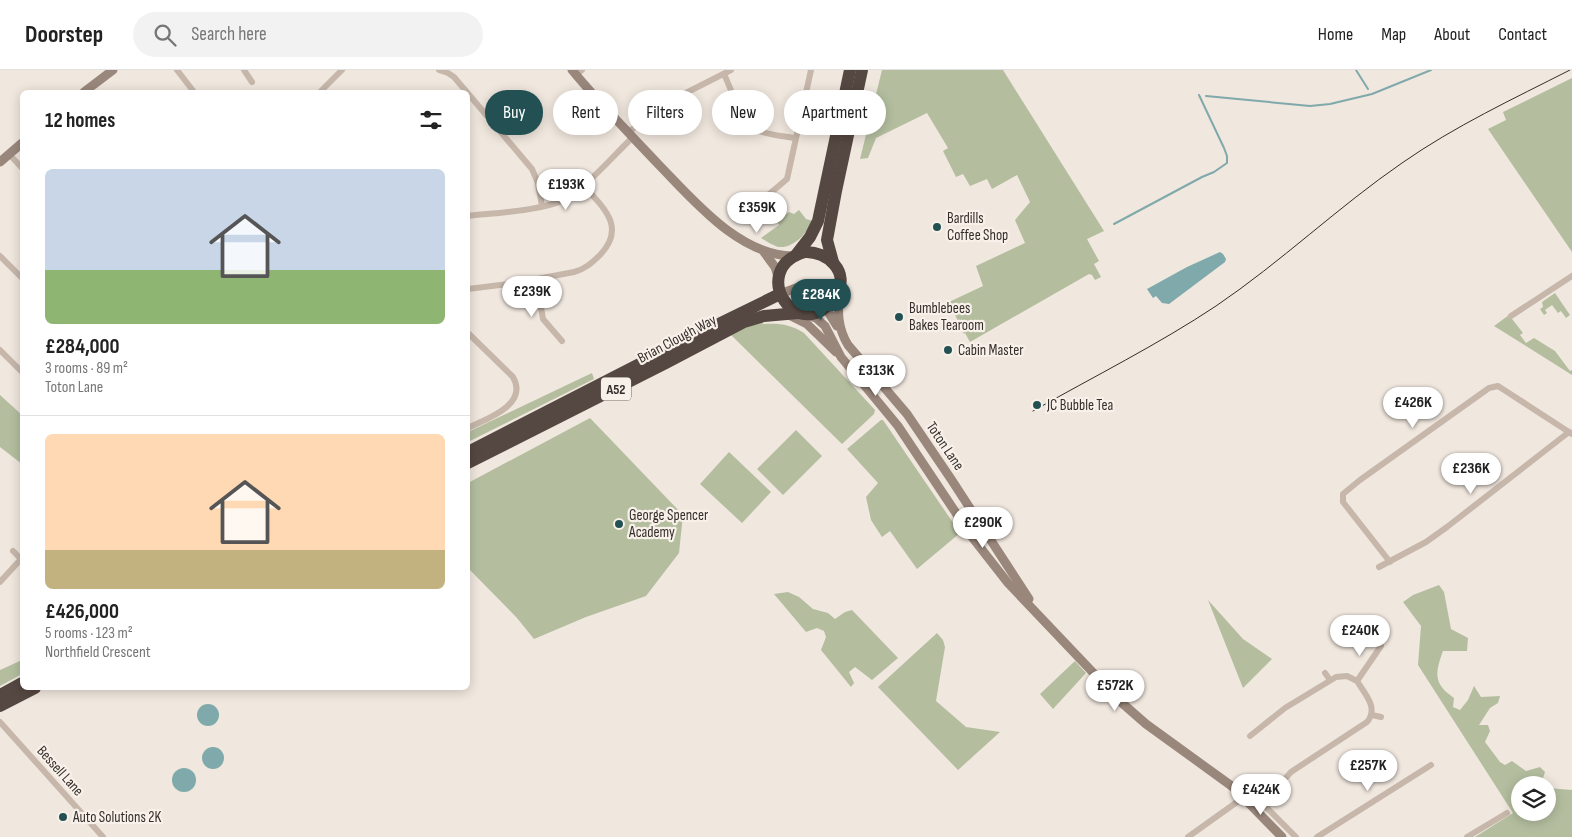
<!DOCTYPE html>
<meta charset="utf-8">
<style>
:root{--surface:#fff;--page:#f2f2f2;--text:#222;--muted:#767676;--line:#e0e0e0;--accent:#235153}
body{margin:0;font-family:"Sofia Sans Condensed",sans-serif;background:var(--page);color:var(--text);height:100vh;display:flex;flex-direction:column;font-size:19px;white-space:nowrap}
*{box-sizing:border-box;margin:0}
p{font-size:16px;color:var(--muted)}
.icon{flex:none;width:28px;height:28px;fill:none;stroke:currentColor;stroke-width:2;stroke-linecap:round;stroke-linejoin:round}
.map{position:relative;flex:1;overflow:hidden}
.sheet{position:absolute;left:20px;top:20px;width:450px;height:600px;display:flex;flex-direction:column;background:var(--surface);border-radius:8px;box-shadow:0 2px 12px #0003}
.sheet>*{flex:none}
.top-card{position:absolute;left:485px;top:20px;width:475px;height:45px;display:flex;gap:10px}
.fabs{position:absolute;left:1511px;top:706px;display:grid;gap:10px}
.fabs a{display:grid;place-items:center;width:45px;height:45px;border-radius:50%;background:var(--surface);box-shadow:0 2px 12px #0003;font-size:25px}
.price{position:absolute;translate:-50% -42px;padding:0 11px;border-radius:18px;background:#fff;color:#222;font-size:16px;line-height:32px;filter:drop-shadow(0 1px 2px #0008)}
.price::after{content:'';position:absolute;left:50%;top:30px;width:15px;height:11px;margin-left:-8px;background:inherit;clip-path:polygon(0 0,100% 0,50% 100%)}
.price.active{background:var(--accent);color:#fff}
ul{padding:0;list-style:none}
li{display:grid;align-content:center;gap:10px;height:265px;padding:0 25px}
li+li{border-top:1px solid var(--line)}
li span{display:grid;place-items:center;height:155px;border-radius:8px;color:#555}
li>.icon{margin-inline-start:auto}
span .icon{width:90px;height:90px;fill:#fffc;stroke-width:1}
li b{font-size:21px}
h2{display:flex;justify-content:space-between;align-items:center;height:60px;padding:0 25px;font-size:21px}
.pill{padding:0 18px;border-radius:22px;background:var(--surface);box-shadow:0 2px 12px #0003;font-size:18px;line-height:45px}
.pill.active{background:var(--accent);color:#fff}
header{display:flex;align-items:center;gap:30px;box-sizing:border-box;height:70px;padding:0 25px;background:var(--surface);border-bottom:1px solid var(--line)}
header strong{font-size:24px}
nav{display:flex;gap:28px;margin-inline-start:auto;font-size:18px}
.search{width:350px;height:45px;background:var(--page);display:flex;align-items:center;gap:12px;box-sizing:border-box;padding:0 18px;border-radius:28px;color:var(--muted);font-size:19px}
.map>svg:first-child{display:block}
.green{fill:#b4be9f}
.water{fill:#7fa9aa}
.lines{fill:none;stroke-linecap:round;stroke-linejoin:round}
.stream{stroke:#7fa9aa;stroke-width:2}
.street{stroke:#c7b7ab;stroke-width:6}
.secondary{stroke:#9a877c;stroke-width:9}
.highway{stroke:#554741;stroke-width:12}
.tram{stroke:#352d29;stroke-width:1}
.poi-dot{fill:#235153;stroke:#f8f1ea;stroke-width:2}
.labels{text-anchor:middle;dominant-baseline:central;stroke-width:4.5;stroke-linejoin:round;paint-order:stroke}
.shield{fill:#f8f1ea;stroke:#706863;stroke-width:1}
.shield-label{font-size:14px;font-weight:bold;fill:#352d29}
.poi-label{font-size:15px;fill:#352d29;stroke:#f8f1ea;text-anchor:start}
.street-label{font-size:15px;fill:#352d29;stroke:#f8f1ea}
</style>
<header>
<strong>Doorstep</strong>
<div class="search"><svg class="icon" aria-label="search" viewBox="0 0 24 24"><circle cx="10" cy="10" r="6"/><path d="M15 15l6 6"/></svg>Search here</div>
<nav><a>Home</a><a>Map</a><a>About</a><a>Contact</a></nav>
</header>
<div class="map">
<svg width="1572" height="767" viewBox="0 0 1572 767">
<rect width="100%" height="100%" fill="#f0e7de"/>
<g class="green">
<polygon points="882,0 1003,0 1104,161 1087,169 1099,191 1094,194 1101,207 1095,210 1092,205 1089,204 970,272 965,263 964,264 949,232 983,216 976,196 1025,173 1015,150 1030,132 1017,105 992,119 987,109 970,116 963,104 956,107 943,81 948,78 927,43 876,68 868,88 860,89"/>
<polygon points="1572,8 1572,182 1488,59 1506,50 1503,42"/>
<path d="M 799,140 L 806,149 L 813,151 C 806,163 795,178 779,177 C 773,176 766,171 761,168 L 779,155 L 777,151 L 789,142 L 794,144 Z"/>
<polygon points="1555,223 1570,245 1566,248 1561,241 1558,243 1552,235 1545,240 1547,243 1544,245 1540,239 1543,237 1542,232"/>
<polygon points="1509,245 1523,263 1520,265 1526,273 1534,268 1555,281 1570,301 1572,300 1572,305 1494,256"/>
<path d="M 762,251 L 763,254 C 779,253 790,254 804,263 L 875,340 L 874,344 L 842,374 L 730,264 Z"/>
<polygon points="592,303 594,309 468,372 468,362"/>
<polygon points="0,325 22,345 22,394 0,377"/>
<polygon points="590,348 683,445 679,483 646,526 586,547 534,569 517,548 468,498 468,413"/>
<polygon points="881,350 883,350 960,463 917,499 890,461 882,467 871,450 866,427 878,413 847,379"/>
<polygon points="796,360 822,386 783,425 757,399"/>
<polygon points="729,382 771,422 742,453 700,414"/>
<path d="M 1439,515 L 1444,522 L 1451,559 L 1468,568 L 1467,581 L 1443,581 C 1435,603 1433,614 1454,628 L 1453,637 L 1460,640 L 1468,630 L 1474,616 L 1481,627 L 1500,626 L 1498,633 L 1490,638 L 1479,655 L 1488,655 L 1490,661 L 1485,672 L 1500,692 L 1505,695 L 1512,691 L 1526,701 L 1540,697 L 1545,702 L 1543,708 L 1537,713 L 1539,715 L 1520,715 L 1520,742 L 1548,742 L 1548,718 L 1572,720 L 1572,767 L 1475,767 L 1513,743 L 1418,595 L 1421,556 L 1403,532 L 1413,525 Z"/>
<polygon points="788,522 799,527 813,539 828,543 835,549 845,542 852,540 898,588 872,610 855,597 849,602 854,613 851,617 821,580 826,567 824,561 817,558 806,562 774,524"/>
<polygon points="1208,530 1243,569 1272,589 1243,618"/>
<polygon points="937,563 943,570 945,577 936,631 966,657 1000,662 958,700 878,617"/>
<polygon points="22,590 22,604 0,616 0,600"/>
<polygon points="1075,591 1086,603 1053,639 1040,624"/>
</g>
<g class="water">
<polygon points="1220,182 1223,184 1226,189 1225,192 1169,234 1162,233 1156,226 1153,228 1147,219 1187,197"/>
<circle cx="208" cy="645" r="11"/>
<circle cx="213" cy="688" r="11"/>
<circle cx="184" cy="710" r="12"/>
</g>
<g class="lines">
<g class="stream">
<polyline points="1356,0 1368,19"/>
<polyline points="1206,26 1310,36 1330,34 1372,24 1431,0"/>
<polyline points="1114,154 1202,107 1214,102 1227,93 1227,86 1224,78 1199,25"/>
</g>
<g class="street">
<polyline points="177,0 194,22"/>
<polyline points="244,0 252,12"/>
<polyline points="439,0 448,3 454,7 532,99 538,113 542,136"/>
<path d="M 724,4 C 731,19 742,52 757,60 C 769,65 783,66 795,68"/>
<polyline points="576,5 582,0"/>
<polyline points="320,22 342,0"/>
<polyline points="627,63 674,29 731,0"/>
<polyline points="9,84 22,98"/>
<polyline points="760,132 787,109 811,0"/>
<path d="M 468,146 C 493,143 541,141 563,130 C 584,120 614,85 632,68"/>
<polyline points="0,186 22,208"/>
<polyline points="536,209 543,249 562,271"/>
<path d="M 468,219 L 516,213 L 574,202 C 585,199 592,193 600,185 C 627,157 603,137 583,115"/>
<polyline points="1511,246 1572,206"/>
<path d="M 468,263 L 513,307 C 529,335 486,349 468,358"/>
<polyline points="0,280 22,302"/>
<polyline points="13,481 22,490"/>
<polyline points="1390,492 1343,432 1343,424 1360,410 1489,318 1498,316 1572,364"/>
<polyline points="1379,497 1426,472 1447,457 1569,362"/>
<polyline points="0,512 21,489"/>
<polyline points="1325,603 1330,610"/>
<polyline points="1357,611 1381,576"/>
<polyline points="1372,645 1381,647"/>
<polyline points="0,652 103,767"/>
<path d="M 1250,666 L 1285,638 L 1336,607 L 1347,606 L 1357,611 C 1365,624 1379,638 1367,652 L 1291,702 L 1257,740"/>
<polyline points="1241,712 1296,767"/>
<polyline points="1188,767 1244,727"/>
<polyline points="1317,767 1431,695"/>
<polyline points="1467,767 1507,743"/>
</g>
<g class="secondary">
<path d="M 572,0 C 600,34 630,64 660,96 C 694,131 740,186 793,186"/>
<polyline points="84,22 113,0"/>
<polyline points="0,92 22,73"/>
<polyline points="764,182 775,197 779,210"/>
<path d="M 839,221 C 838,241 837,257 848,275 L 907,344 L 951,409 L 1029,529"/>
<polyline points="780,224 804,215 814,219 837,256"/>
<polyline points="789,245 807,254 836,282"/>
<polyline points="805,245 816,248 825,256 841,287 898,356 972,467 1008,513 1122,633 1146,654 1233,717 1282,767"/>
</g>
<g class="highway">
<path d="M 805,182 C 827,181 851,202 836,225 C 800,281 745,199 805,182 Z"/>
<polyline points="796,185 810,167 818,151 850,0"/>
<polyline points="833,192 827,170 836,121 862,0"/>
<polyline points="468,382 694,266 780,224"/>
<polyline points="468,393 666,293 744,252 764,246 798,243"/>
<polyline points="0,625 22,613"/>
<polyline points="0,636 35,618"/>
</g>
<path class="tram" d="M 1033,341 C 1093,307 1159,274 1216,236 C 1281,192 1338,137 1402,93 C 1455,56 1513,29 1570,0"/>
</g>
<g class="poi-dot">
<circle cx="937" cy="157" r="5"/>
<circle cx="899" cy="247" r="5"/>
<circle cx="948" cy="280" r="5"/>
<circle cx="1037" cy="335" r="5"/>
<circle cx="619" cy="454" r="5"/>
<circle cx="63" cy="747" r="5"/>
</g>
<g class="labels">
<rect class="shield" x="601" y="307.5" width="30" height="23" rx="4"/>
<g class="shield-label">
<text x="616" y="319">A52</text>
</g>
<g class="poi-label">
<text x="947" y="148">Bardills<tspan x="947" dy="17">Coffee Shop</tspan></text>
<text x="909" y="238">Bumblebees<tspan x="909" dy="17">Bakes Tearoom</tspan></text>
<text x="958" y="280">Cabin Master</text>
<text x="1047" y="335">JC Bubble Tea</text>
<text x="629" y="445">George Spencer<tspan x="629" dy="17">Academy</tspan></text>
<text x="73" y="747">Auto Solutions 2K</text>
</g>
<g class="street-label">
<text transform="translate(677 269) rotate(-28)">Brian Clough Way</text>
<text transform="translate(945 376) rotate(56)">Toton Lane</text>
<text transform="translate(60 701) rotate(48)">Bessell Lane</text>
</g>
</g>
</svg>
<div class="fabs">
<a><svg class="icon" aria-label="layers" viewBox="0 0 24 24"><path d="M12 4l9 5-9 5-9-5zM3 14l9 5 9-5"/></svg></a>
</div>
<b class="price" style="left:566px;top:141px">£193K</b>
<b class="price" style="left:757px;top:164px">£359K</b>
<b class="price" style="left:532px;top:248px">£239K</b>
<b class="price active" style="left:821px;top:251px">£284K</b>
<b class="price" style="left:876px;top:327px">£313K</b>
<b class="price" style="left:1413px;top:359px">£426K</b>
<b class="price" style="left:1471px;top:425px">£236K</b>
<b class="price" style="left:983px;top:479px">£290K</b>
<b class="price" style="left:1360px;top:587px">£240K</b>
<b class="price" style="left:1115px;top:642px">£572K</b>
<b class="price" style="left:1368px;top:722px">£257K</b>
<b class="price" style="left:1261px;top:746px">£424K</b>
<div class="top-card">
<a class="pill active">Buy</a>
<a class="pill">Rent</a>
<a class="pill">Filters</a>
<a class="pill">New</a>
<a class="pill">Apartment</a>
</div>
<section class="sheet">
<h2>12 homes<svg class="icon" aria-label="filters" viewBox="0 0 24 24"><path d="M4 7h16M4 17h16"/><circle cx="9" cy="7" r="2"/><circle cx="15" cy="17" r="2"/></svg></h2>
<ul>
<li><span style="background:linear-gradient(#c9d6e8 65%,#8fb573 0)"><svg class="icon" aria-label="home" viewBox="0 0 24 24"><path d="M3 11l9-7 9 7M6 9v11h12V9"/></svg></span><div><b>£284,000</b><p>3 rooms · 89 m²</p><p>Toton Lane</p></div></li>
<li><span style="background:linear-gradient(#ffd9b3 75%,#c2b280 0)"><svg class="icon" aria-label="home" viewBox="0 0 24 24"><path d="M3 11l9-7 9 7M6 9v11h12V9"/></svg></span><div><b>£426,000</b><p>5 rooms · 123 m²</p><p>Northfield Crescent</p></div></li>
</ul>
</section>
</div>
